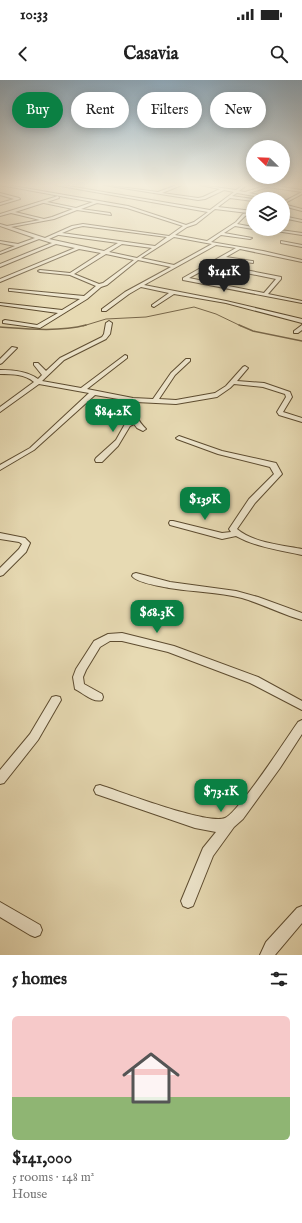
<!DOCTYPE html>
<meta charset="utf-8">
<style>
:root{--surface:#fff;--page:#f2f2f2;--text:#222;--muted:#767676;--line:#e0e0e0;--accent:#0b8043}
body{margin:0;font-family:"IM FELL English",serif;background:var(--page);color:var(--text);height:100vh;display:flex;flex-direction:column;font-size:15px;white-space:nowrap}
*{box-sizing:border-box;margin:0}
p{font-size:13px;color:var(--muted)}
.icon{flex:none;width:22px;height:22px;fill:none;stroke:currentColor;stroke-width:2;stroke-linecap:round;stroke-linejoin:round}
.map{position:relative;height:875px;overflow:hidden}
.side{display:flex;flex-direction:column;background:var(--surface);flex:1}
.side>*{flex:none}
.guide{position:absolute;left:12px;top:12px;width:278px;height:36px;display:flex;gap:8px}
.needle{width:26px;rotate:293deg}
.fabs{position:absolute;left:246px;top:60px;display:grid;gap:8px}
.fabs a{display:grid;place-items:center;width:44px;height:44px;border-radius:50%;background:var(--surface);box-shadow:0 2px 10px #0003;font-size:20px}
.price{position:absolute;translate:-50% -34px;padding:0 9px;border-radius:8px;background:var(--accent);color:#fff;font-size:13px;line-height:26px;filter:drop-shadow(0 1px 2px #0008)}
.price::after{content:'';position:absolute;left:50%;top:24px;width:12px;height:9px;margin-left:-6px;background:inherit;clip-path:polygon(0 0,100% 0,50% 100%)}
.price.current{background:#222;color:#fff}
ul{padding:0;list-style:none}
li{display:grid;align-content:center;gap:8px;height:212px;padding:0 12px}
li+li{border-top:1px solid var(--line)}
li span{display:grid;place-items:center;height:124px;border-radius:6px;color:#555}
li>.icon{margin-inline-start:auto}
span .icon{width:72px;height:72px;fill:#fffc;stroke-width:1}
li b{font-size:17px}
h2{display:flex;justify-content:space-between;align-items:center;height:48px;padding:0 12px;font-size:17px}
.tag{padding:0 14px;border-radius:18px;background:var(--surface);box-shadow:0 2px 10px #0003;font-size:14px;line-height:36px}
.tag.current{background:var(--accent);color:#fff}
.status{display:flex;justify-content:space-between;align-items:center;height:28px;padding:0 20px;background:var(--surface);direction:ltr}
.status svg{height:11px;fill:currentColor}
header{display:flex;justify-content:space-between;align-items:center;height:52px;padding:0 12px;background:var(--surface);font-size:18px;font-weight:700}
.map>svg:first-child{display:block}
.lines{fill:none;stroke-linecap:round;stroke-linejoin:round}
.stream-far1{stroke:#78674a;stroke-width:1}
.stream{stroke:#78674a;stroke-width:1.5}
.minor-casing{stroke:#5d4c30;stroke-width:2}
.minor{fill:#efe7ce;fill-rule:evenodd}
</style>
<div class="status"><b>10:33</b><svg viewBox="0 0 49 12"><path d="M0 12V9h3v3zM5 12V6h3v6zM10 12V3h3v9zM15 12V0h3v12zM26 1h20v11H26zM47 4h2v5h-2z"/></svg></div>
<header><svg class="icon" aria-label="back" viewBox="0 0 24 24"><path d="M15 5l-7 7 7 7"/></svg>Casavia<svg class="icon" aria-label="search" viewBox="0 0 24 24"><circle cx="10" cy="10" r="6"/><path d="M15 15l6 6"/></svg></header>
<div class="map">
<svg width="302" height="875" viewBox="0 0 302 875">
<rect width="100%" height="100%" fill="#e7dab3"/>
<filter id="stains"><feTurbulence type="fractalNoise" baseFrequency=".005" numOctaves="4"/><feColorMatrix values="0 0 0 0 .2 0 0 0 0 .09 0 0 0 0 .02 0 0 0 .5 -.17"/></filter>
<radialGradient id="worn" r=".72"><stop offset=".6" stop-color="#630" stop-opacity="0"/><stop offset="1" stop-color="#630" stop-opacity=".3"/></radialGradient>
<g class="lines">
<polyline class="stream-far1" points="83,246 106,239 146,237 194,227 216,234 241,246"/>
<g class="stream">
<polyline points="239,245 253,251 302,261"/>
<path d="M 0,247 C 28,249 59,252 86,245"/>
</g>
<defs>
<g id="minor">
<path d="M 0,105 L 7,105 L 128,126 L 186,145 L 194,142 L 208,132 L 55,105 L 62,105 L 210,130 L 234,112 L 224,110 L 205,119 L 198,120 L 104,105 L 158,112 L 177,105 L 182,105 L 162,113 L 198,118 L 203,117 L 220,109 L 200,105 L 236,110 L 243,105 L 247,105 L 239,111 L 245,112 L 268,105 L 302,110 L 302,112 L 268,107 L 249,113 L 278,119 L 271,119 L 237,113 L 232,116 L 253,119 L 253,121 L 230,118 L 218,127 L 253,131 L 253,133 L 245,136 L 237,144 L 253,147 L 253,149 L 235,146 L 224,153 L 252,158 L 250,159 L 221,155 L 211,162 L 263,171 L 302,180 L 302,182 L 240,169 L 226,177 L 252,181 L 253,181 L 253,183 L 223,179 L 215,184 L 281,197 L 281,199 L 268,214 L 302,221 L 302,223 L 183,200 L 183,198 L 236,168 L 216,165 L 144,205 L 226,221 L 302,239 L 302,243 L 226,223 L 174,214 L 154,227 L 152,226 L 152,225 L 169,213 L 141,207 L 129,214 L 106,231 L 102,231 L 102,229 L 125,212 L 171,187 L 138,180 L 107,205 L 101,207 L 87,219 L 40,248 L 3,243 L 3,241 L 5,240 L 37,245 L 58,233 L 0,225 L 0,223 L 62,230 L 80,219 L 11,211 L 9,211 L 9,209 L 84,216 L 96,206 L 70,195 L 40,192 L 38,191 L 40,190 L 70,193 L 101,173 L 79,169 L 0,202 L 0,199 L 75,168 L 56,164 L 0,187 L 0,184 L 52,163 L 39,159 L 0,174 L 0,172 L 15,166 L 0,163 L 0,161 L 18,164 L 35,158 L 0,146 L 0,144 L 7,146 L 40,140 L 11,133 L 0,136 L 0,134 L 58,116 L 59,118 L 47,122 L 76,128 L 93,122 ZM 43,123 L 44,123 L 73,129 L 52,137 L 44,139 L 15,132 ZM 97,123 L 127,128 L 183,146 L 169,156 L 83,144 L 72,146 L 45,158 L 11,147 L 54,139 L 77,130 L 111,135 L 110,133 L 81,129 ZM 215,129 L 248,133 L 243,134 L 236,142 L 207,161 L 175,155 L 187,147 L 196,144 ZM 83,146 L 167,157 L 155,166 L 62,153 L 74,148 ZM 58,155 L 59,155 L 118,163 L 104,171 L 49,159 ZM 174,157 L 212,164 L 174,185 L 141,178 ZM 122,164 L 152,168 L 137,178 L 109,172 ZM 106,174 L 134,180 L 103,203 L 99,204 L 74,194 ZM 211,186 L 276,199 L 264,213 L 189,198 Z"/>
<polygon points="302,112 302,114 283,124 302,129 302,131 283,126 283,122"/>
<polygon points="0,113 19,118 20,119 0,125 0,123 14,119 0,115"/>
<polygon points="283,136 302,140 302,142 283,138"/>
<polygon points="263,149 273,149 302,153 302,155"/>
<polygon points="281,161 302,165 302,167 281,163"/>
<path d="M 109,241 L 112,243 L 110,254 L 106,259 L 64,280 L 42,301 L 81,308 L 125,275 L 127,276 L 127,278 L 87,309 L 133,318 L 153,319 L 171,293 L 186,279 L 190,279 L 190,281 L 175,295 L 159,319 L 176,320 L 215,313 L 226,306 L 243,287 L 245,286 L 248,288 L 237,301 L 264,303 L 290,312 L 292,317 L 283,332 L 302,338 L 302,342 L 279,335 L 277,332 L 286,317 L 285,314 L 263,307 L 234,304 L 230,308 L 217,317 L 176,324 L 136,322 C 134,334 138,341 146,349 L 143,351 L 137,348 L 134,344 L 130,346 L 118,366 L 102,382 L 96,382 L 95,380 L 96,378 L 116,360 L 125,344 L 131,340 L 129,332 L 130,321 L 95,315 L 34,370 L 0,390 L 0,385 L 30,368 L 89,313 L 39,304 L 0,332 L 0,327 L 34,302 C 25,294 12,294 0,294 L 0,290 C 13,290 27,291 38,299 L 42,295 L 34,285 L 34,283 L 38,283 L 46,291 L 60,278 L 102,257 L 104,254 L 106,243 Z"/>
<polygon points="302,245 302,250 298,253 294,253 294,251"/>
<polygon points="12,267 17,268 2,283 0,284 0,279"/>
<path d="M 179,356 L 222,371 L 276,383 L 282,394 L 255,423 L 237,449 C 254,463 281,465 302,469 L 302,475 C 279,470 256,467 236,456 L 222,459 L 170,445 L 169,443 L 170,441 L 173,441 L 222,453 L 231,452 L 229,449 L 249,419 L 274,394 L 270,387 L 218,374 L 177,359 L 176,358 Z"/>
<polygon points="0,453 25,458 30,463 26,472 3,495 0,496 0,488 19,469 22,464 19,462 0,459"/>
<path d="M 136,493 L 170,502 L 236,511 L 258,517 L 302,533 L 302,540 C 281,534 262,524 242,518 C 218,512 193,512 169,508 C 160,506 137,503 132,496 L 133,494 Z"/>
<path d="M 122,553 L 174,566 L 258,597 L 302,621 L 302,630 L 250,603 L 168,572 L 122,561 L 110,561 L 100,567 L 86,590 L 83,597 L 84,604 L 102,614 L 103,617 L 102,620 C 93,623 83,613 75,609 L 73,597 L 76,589 L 94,561 L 108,554 Z"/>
<polygon points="56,616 60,617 61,620 38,660 4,703 0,704 0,690 30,654 52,617"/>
<path d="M 302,640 L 302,654 L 280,688 L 243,739 L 234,747 L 213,776 L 193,826 L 188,828 L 183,826 L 181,821 L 203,768 L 216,752 L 195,748 L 96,714 L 94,710 L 96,706 L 100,705 C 122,712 207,745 225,738 C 238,733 287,658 298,642 Z"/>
<polygon points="0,822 40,845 42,850 40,855 35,857 30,855 0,837"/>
<polygon points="302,826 302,843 275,875 260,875 266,862 297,828"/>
</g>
</defs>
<use href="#minor" class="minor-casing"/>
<use href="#minor" class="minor"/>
</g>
<linearGradient id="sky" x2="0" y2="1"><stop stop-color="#8ea9bb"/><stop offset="0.46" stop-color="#f4eedd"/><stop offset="1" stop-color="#f4eedd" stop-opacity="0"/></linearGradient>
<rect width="302" height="228" fill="url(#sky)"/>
<rect width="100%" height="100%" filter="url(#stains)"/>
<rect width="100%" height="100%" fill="url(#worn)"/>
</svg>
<div class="fabs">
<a><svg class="needle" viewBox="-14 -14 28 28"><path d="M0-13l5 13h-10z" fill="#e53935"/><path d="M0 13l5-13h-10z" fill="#767676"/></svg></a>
<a><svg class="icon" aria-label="layers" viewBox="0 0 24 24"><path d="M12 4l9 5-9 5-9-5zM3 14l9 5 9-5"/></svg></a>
</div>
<b class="price current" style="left:224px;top:213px">$141K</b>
<b class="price" style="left:113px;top:353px">$84.2K</b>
<b class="price" style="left:205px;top:441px">$139K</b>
<b class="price" style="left:157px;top:554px">$68.3K</b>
<b class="price" style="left:221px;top:733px">$73.1K</b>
<div class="guide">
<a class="tag current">Buy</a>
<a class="tag">Rent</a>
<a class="tag">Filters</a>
<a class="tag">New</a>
</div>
</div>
<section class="side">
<h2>5 homes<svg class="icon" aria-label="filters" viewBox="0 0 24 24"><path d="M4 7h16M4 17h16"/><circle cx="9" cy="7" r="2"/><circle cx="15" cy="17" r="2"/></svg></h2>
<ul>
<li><span style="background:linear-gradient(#f6c9c9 65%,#8fb573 0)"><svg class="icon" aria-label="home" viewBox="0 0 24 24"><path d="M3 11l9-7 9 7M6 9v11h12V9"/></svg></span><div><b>$141,000</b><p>5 rooms · 148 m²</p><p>House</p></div></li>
</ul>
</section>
